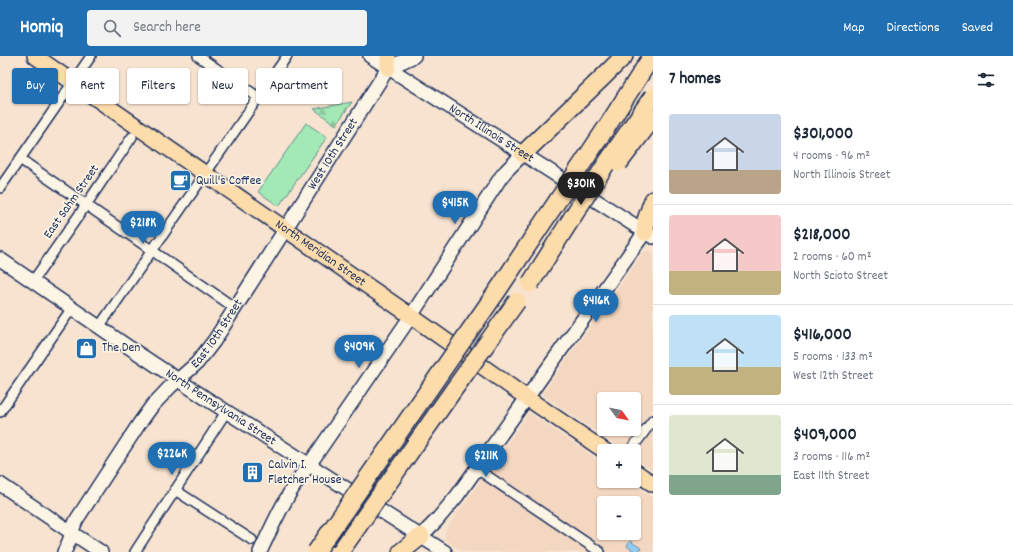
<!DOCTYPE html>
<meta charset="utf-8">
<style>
:root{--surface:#fff;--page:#f2f2f3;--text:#1f2937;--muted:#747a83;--line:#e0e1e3;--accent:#1f6fb2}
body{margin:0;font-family:Dekko,sans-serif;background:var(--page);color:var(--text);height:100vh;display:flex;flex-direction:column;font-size:15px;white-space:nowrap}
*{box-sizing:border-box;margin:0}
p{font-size:13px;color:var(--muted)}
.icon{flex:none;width:22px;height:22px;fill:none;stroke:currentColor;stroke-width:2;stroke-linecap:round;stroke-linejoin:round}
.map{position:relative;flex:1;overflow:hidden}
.panel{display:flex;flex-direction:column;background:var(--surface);width:360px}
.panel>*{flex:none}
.top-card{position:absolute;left:12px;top:12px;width:380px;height:36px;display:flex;gap:8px}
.needle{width:26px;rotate:123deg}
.controls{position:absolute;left:597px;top:336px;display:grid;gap:8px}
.controls a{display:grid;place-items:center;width:44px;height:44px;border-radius:4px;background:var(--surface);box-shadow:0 1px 3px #0004;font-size:20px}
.price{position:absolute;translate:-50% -34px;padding:0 9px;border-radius:14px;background:var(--accent);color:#fff;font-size:13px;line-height:26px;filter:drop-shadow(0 1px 2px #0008)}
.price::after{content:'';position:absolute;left:50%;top:24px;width:12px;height:9px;margin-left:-6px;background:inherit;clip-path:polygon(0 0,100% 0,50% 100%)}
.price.active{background:#222;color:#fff}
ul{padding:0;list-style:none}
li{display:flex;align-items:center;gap:12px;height:100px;padding:0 16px}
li+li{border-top:1px solid var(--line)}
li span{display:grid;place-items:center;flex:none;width:112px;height:80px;border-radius:4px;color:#555}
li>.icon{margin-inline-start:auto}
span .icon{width:48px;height:48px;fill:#fffc;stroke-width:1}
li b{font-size:17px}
h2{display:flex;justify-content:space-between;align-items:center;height:48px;padding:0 16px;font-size:17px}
.tag{padding:0 14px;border-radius:4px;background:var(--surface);box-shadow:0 1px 3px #0004;font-size:14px;line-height:36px}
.tag.active{background:var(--accent);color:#fff}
header{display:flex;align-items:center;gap:24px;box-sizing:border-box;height:56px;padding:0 20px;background:var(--accent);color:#fff}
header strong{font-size:19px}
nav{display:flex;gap:22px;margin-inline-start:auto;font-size:14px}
.search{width:280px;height:36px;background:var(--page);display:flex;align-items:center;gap:10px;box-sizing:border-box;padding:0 14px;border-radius:4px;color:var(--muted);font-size:15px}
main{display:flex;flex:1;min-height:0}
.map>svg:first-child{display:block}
.built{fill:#f4d7c1;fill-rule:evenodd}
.green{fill:#a2e9b5;stroke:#5e8c8a}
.forest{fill:url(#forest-firs);stroke:#5e8c8a}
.water{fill:#93ccf2;stroke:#638db7}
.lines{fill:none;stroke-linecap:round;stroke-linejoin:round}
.street-casing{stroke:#1b2f5e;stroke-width:12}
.secondary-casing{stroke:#1b2f5e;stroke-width:16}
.primary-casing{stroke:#1b2f5e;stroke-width:18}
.highway-casing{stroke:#1b2f5e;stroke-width:20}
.street{stroke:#fcf5e5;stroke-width:9}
.secondary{stroke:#fcf5e5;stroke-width:13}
.primary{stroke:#fddcac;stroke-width:15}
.highway{stroke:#fddcac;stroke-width:17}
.highway-bridge-casing{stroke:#1b2f5e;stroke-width:20;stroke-linecap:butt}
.highway-bridge{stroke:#fddcac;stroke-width:17}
.labels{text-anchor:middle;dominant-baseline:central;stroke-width:3.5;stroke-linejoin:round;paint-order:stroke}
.street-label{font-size:13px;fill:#1b2f5e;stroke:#fcf5e5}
.poi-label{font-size:13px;fill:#1b2f5e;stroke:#fcf5e5;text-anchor:start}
</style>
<header>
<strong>Homiq</strong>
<div class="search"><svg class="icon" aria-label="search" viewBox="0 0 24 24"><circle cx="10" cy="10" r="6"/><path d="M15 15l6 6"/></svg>Search here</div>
<nav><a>Map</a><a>Directions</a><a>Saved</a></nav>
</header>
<main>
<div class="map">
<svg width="653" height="496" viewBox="0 0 653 496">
<defs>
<pattern id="forest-firs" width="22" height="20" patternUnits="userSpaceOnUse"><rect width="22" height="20" fill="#a2e9b5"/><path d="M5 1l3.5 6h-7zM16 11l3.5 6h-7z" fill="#8bc89e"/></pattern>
</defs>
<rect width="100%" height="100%" fill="#f7e3d0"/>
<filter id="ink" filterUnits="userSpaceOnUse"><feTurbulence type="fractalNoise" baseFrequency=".025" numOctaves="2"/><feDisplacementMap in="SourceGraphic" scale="8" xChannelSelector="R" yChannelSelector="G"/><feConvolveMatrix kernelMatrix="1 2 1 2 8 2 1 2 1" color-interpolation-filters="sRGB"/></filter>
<g filter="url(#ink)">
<g class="built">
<path d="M 648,194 L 653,196 L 653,353 L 623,394 L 542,338 L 643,197 ZM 604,343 L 634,343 L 634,373 L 604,373 Z"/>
<path d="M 529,357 L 604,408 L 604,425 L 629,425 L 653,442 L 653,496 L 464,496 L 445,484 L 445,475 ZM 604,447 L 634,447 L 634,477 L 604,477 Z"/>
<polygon points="653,373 653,415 634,401 634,399"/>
</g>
<polygon class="green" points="306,67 327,81 279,150 258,136"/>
<polygon class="forest" points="352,46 336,69 314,53"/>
<polygon class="water" points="630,485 641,492 638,496 635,496 627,490"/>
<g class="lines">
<defs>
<g id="street">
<polyline points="198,0 258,41"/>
<polyline points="20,103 235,252"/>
<polyline points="0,132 91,0"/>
<polyline points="33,225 86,149 132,81"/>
<polyline points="99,271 287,0"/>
<polyline points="0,356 72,252"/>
<polyline points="630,395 653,364"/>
<polyline points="477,413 600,496"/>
<polyline points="175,434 252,484"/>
<polyline points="135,496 226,356"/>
</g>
<g id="secondary">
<path id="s1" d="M 370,0 L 653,181"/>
<polyline points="388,12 414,0"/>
<path id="s2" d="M 0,203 L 127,290 L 210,345 L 445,496"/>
<polyline points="0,428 72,477 101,496"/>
<polyline points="421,480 436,465 457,440 645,176"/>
<path id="s3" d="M 64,496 C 71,485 71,474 77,463 L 139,368 L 152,350 L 170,331 L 197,307 L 214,285 L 388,12"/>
<path d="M 260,496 C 274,466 288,435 309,409 L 411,260 L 501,121 L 506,115 L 523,98"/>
</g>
<g id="primary">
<path id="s4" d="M 35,0 L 411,260 L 527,342 L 605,395"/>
<polyline points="388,0 388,12"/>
<polyline points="634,415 653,428"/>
</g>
<g id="highway">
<polyline points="523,98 604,20 624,0"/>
<polyline points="645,176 646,164 653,144"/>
<polyline points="401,496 421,480"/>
</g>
</defs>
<use href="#street" class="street-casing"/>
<use href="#secondary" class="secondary-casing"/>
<use href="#primary" class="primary-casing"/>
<use href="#highway" class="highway-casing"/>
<use href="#street" class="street"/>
<use href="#secondary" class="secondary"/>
<use href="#primary" class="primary"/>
<use href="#highway" class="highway"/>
<defs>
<g id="highway-bridge">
<polyline points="619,107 653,62"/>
<polyline points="530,228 608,105 653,40"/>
<polyline points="316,496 500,231 608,69 652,0"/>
<polyline points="340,496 452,336 517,245"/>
</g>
</defs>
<use href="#highway-bridge" class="highway-bridge-casing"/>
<use href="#highway-bridge" class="highway-bridge"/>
</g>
</g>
<defs>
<symbol id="cafe-square" viewBox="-11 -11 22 22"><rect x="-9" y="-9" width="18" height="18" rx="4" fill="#1f6fb2" stroke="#fcf5e5"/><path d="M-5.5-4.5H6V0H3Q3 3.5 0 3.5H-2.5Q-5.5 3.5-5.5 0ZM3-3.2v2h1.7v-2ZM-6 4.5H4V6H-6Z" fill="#fff"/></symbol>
<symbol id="shop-square" viewBox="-11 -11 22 22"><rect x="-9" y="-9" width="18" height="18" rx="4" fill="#1f6fb2" stroke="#fcf5e5"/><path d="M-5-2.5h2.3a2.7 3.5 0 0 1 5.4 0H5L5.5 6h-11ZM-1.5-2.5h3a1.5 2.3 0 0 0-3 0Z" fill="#fff"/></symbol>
<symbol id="building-square" viewBox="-11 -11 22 22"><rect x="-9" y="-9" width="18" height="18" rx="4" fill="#1f6fb2" stroke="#fcf5e5"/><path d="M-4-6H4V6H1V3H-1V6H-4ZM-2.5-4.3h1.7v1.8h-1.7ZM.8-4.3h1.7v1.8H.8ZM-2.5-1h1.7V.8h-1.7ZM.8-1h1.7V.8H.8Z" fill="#fff"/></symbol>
</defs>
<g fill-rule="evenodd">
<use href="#cafe-square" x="168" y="112" width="25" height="25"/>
<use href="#shop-square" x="74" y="280" width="25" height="25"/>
<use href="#building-square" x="240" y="404" width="25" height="25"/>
</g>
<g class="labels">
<g class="street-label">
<text stroke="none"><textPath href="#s1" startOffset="144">North Illinois Street</textPath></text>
<text stroke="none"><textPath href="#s3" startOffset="483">West 10th Street</textPath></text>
<text transform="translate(72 146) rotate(-55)">East Sahm Street</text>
<text stroke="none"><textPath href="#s4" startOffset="347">North Meridian Street</textPath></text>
<text stroke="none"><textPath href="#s3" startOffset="269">East 10th Street</textPath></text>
<text stroke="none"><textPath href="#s2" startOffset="266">North Pennsylvania Street</textPath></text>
</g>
<g class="poi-label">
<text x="196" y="125">Quill's Coffee</text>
<text x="102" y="292">The Den</text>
<text x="268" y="409">Calvin I.<tspan x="268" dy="15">Fletcher House</tspan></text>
</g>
</g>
</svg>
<div class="controls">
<a><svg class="needle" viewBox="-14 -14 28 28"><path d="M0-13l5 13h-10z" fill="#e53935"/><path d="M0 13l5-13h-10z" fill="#747a83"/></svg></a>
<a>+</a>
<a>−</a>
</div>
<b class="price active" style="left:581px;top:150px">$301K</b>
<b class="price" style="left:455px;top:169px">$415K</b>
<b class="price" style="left:143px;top:189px">$218K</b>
<b class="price" style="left:596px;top:267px">$416K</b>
<b class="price" style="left:359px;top:313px">$409K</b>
<b class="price" style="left:172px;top:420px">$226K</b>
<b class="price" style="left:486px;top:422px">$211K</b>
<div class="top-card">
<a class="tag active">Buy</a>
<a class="tag">Rent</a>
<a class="tag">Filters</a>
<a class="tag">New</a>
<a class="tag">Apartment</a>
</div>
</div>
<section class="panel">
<h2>7 homes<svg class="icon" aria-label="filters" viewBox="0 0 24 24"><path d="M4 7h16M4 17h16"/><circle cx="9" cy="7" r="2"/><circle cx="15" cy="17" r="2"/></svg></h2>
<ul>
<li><span style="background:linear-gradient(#c9d6e8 70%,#b9a48a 0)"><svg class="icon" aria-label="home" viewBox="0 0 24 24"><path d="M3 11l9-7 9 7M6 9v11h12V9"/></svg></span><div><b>$301,000</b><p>4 rooms · 96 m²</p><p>North Illinois Street</p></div></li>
<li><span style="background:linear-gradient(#f6c9c9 70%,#c2b280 0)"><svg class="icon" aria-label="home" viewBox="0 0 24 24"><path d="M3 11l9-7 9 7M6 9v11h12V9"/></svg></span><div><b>$218,000</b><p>2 rooms · 60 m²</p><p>North Scioto Street</p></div></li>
<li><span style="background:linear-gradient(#bfe0f5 65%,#c2b280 0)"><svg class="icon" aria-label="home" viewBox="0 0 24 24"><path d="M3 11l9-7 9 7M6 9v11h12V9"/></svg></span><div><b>$416,000</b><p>5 rooms · 133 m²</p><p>West 12th Street</p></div></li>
<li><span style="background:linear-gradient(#dfe7d0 75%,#7fa58c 0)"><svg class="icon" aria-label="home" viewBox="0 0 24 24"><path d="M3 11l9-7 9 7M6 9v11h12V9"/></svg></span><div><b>$409,000</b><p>3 rooms · 116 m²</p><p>East 11th Street</p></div></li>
</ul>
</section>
</main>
